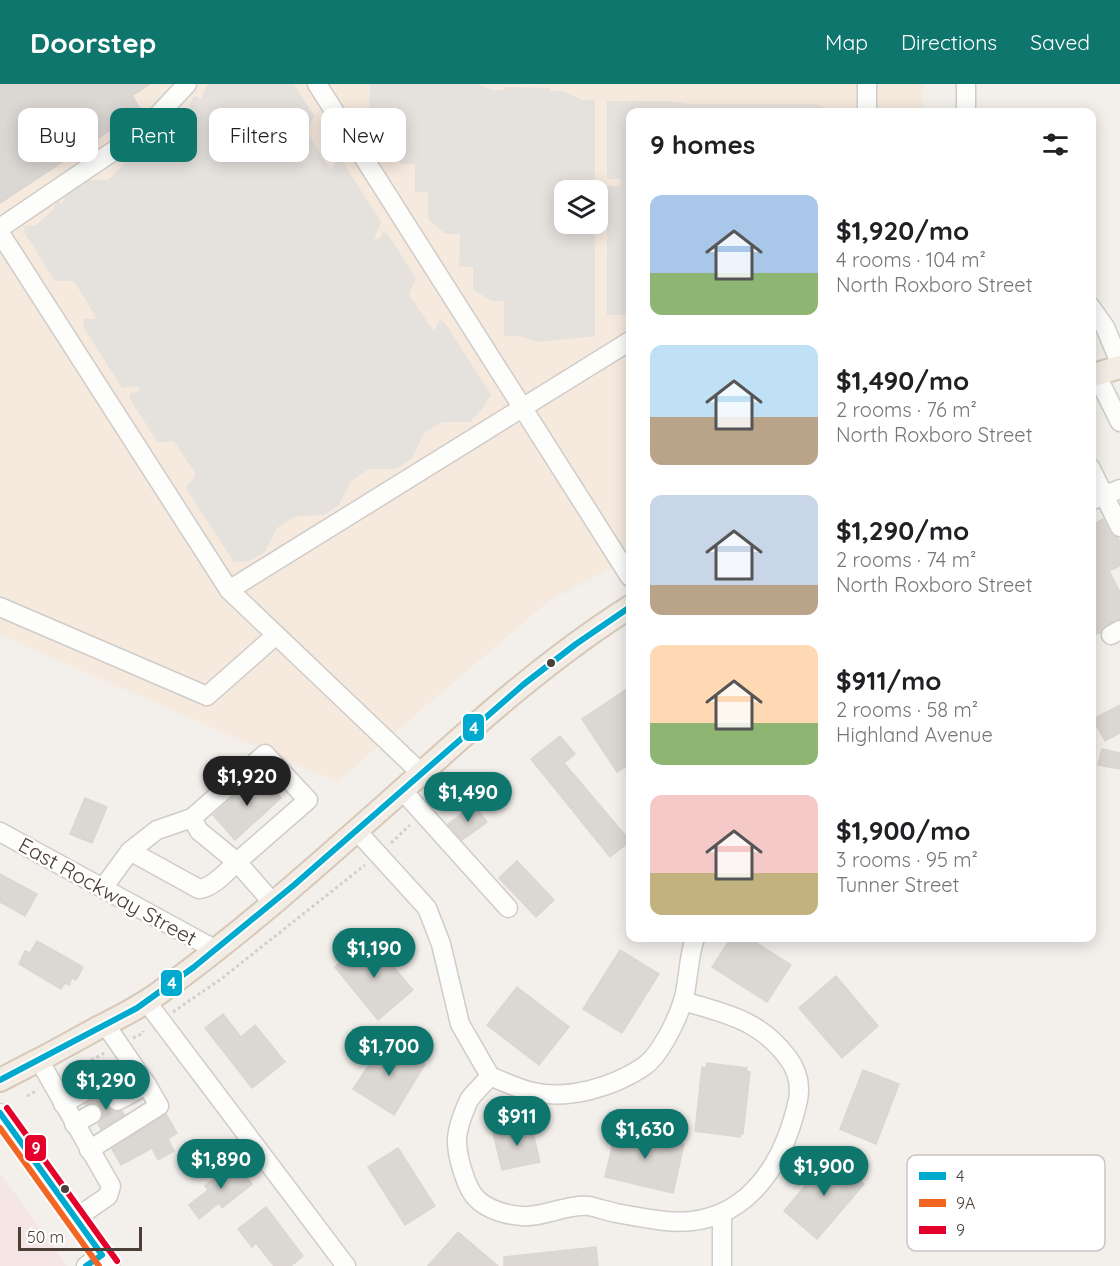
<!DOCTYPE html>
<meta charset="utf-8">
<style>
:root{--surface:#fff;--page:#f2f2f2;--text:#202124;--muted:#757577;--accent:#0f766e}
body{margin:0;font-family:Quicksand,sans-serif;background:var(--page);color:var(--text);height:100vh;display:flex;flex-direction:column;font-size:22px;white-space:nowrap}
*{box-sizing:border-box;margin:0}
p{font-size:20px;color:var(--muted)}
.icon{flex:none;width:33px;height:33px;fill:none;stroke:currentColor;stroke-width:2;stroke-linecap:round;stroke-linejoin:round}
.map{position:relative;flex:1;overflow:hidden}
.details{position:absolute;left:626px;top:24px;width:470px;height:834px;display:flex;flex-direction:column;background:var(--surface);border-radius:12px;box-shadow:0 3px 15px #0003}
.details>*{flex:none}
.guide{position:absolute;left:18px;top:24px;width:518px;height:54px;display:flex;gap:12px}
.fabs{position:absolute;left:554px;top:96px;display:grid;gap:12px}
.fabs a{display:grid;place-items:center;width:54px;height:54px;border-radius:12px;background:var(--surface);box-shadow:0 3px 15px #0003;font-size:30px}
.scale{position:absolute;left:18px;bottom:15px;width:124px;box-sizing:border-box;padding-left:6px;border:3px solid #4b3f37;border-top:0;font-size:16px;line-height:21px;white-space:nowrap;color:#4b3f37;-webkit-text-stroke:4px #fff;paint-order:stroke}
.price{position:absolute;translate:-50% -51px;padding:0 14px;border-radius:21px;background:var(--accent);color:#fff;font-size:20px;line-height:39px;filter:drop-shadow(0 2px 3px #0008)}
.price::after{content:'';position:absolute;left:50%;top:36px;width:18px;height:14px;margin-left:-9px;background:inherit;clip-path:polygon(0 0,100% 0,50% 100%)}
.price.selected{background:#222;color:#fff}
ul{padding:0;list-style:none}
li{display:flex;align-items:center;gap:18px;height:150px;padding:0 24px}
li span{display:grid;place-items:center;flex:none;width:168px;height:120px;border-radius:12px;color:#555}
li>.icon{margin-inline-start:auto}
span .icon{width:72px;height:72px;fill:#fffc;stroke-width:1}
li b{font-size:26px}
h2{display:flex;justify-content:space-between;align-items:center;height:72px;padding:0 24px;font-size:26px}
.chip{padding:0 21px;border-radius:12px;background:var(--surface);box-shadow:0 3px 15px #0003;font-size:21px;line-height:54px}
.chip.selected{background:var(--accent);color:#fff}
header{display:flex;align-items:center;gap:36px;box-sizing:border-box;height:84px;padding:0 30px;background:var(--accent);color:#fff}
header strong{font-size:28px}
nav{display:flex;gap:33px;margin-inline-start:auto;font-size:21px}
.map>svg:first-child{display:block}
.commercial{fill:#f6e9de;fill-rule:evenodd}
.medical{fill:#f5e5e4}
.parking{fill:#e5e1dd}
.building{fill:#dbd7d3;stroke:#dbd6d2;stroke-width:1.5}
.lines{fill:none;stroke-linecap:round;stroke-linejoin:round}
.minor-tunnel{stroke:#d1cdc8;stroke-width:18;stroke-dasharray:18 9;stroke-linecap:butt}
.minor-casing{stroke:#d0ccc8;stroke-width:21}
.major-casing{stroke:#d7c8b8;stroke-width:26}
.path{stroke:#d3cfcb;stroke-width:3;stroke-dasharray:3 3;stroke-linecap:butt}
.minor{stroke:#fdfdfc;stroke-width:18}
.major{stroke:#f2ece4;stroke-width:22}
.bus-1-casing{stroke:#fff;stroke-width:10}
.bus-2-casing{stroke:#fff;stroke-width:10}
.bus-3-casing{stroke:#fff;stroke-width:10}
.bus-1{stroke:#00a9ce;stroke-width:6}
.bus-2{stroke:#f26522;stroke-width:6}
.bus-3{stroke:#e4002b;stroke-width:6}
.bus-dot{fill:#4b3f37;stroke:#fff;stroke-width:2}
.labels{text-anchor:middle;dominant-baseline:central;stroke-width:5;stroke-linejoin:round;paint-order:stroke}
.street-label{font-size:21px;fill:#4b3f37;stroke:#fff}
.key{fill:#fff;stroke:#c9c5c3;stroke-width:1.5}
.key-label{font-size:16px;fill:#4b3f37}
.line-badge{stroke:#fff;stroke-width:2}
.badge-label{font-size:16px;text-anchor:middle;font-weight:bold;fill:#fff}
</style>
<header>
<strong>Doorstep</strong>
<nav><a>Map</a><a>Directions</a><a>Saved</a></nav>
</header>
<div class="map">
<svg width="1120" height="1182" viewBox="0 0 1120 1182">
<rect width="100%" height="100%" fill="#f3f0ec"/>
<path class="commercial" d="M 0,0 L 923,0 L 922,28 L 630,28 L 630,475 L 549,517 L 337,698 L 0,551 ZM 564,106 L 597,106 L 597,140 L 564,140 Z"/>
<polygon class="medical" points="0,1089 67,1182 0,1182"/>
<g class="parking">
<polygon points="210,0 294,0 314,32 307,48 330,85 332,85 337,75 342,77 381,138 374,155 379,155 383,148 388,150 416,195 410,208 410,212 432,245 434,246 440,236 445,239 491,311 482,325 470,338 442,338 424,349 412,374 396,385 369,385 351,397 338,422 324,431 296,432 277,444 265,468 249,477 234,478 186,404 194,393 195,389 175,359 173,357 158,359 130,315 130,309 138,308 140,304 136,302 122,304 83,242 84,235 95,235 96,233 74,197 55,197 24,148 25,142 36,141 52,127 57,117 62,120 67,109 81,96 108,96 123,81 129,72 135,74 141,62 153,51 182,49 183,46 179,42 194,12 201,15 206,3"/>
<polygon points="370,0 477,0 492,6 505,6 505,3 550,4 551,7 563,7 582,16 595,16 595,95 585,96 583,100 585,102 595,102 595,106 564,106 564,140 595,140 595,252 539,258 519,252 504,252 504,217 492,217 473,206 473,183 459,183 460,150 445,150 428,135 428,108 415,108 415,80 402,80 382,63 383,46 369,46"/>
<polygon points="607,17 670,17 688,20 816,20 834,27 848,27 848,28 630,28 630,227 623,231 607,231 607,102 619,102 621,97 619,95 607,95"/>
</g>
<g class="building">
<polygon points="0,0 150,0 132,12 141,26 0,119"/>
<polygon points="1103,435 1110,449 1118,454 1120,458 1120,482 1109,487 1120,508 1120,535 1106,541 1101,548 1090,553 1090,442"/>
<polygon points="630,603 630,680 617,688 582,635"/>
<polygon points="1120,621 1120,649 1105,657 1093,635"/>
<polygon points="560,652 575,670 564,679 630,757 610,773 531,675"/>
<polygon points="1102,665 1120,669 1120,685 1098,681"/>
<polygon points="260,690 281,714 235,756 213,731"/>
<polygon points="85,714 107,723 92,759 70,750"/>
<polygon points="474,721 487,738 462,756 448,740"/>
<polygon points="517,777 554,816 536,833 499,794"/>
<polygon points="0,790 37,810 25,832 0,818"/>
<polygon points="369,854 413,906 378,936 335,883"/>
<polygon points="731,854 749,854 791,881 767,918 712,883"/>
<polygon points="37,857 83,883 76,896 72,894 69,901 65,899 61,905 19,880 25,867 30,869"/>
<polygon points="620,866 659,890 622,949 583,925"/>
<polygon points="836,892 878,942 842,974 799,924"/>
<polygon points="517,903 569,943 539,981 487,941"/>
<polygon points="223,930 241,953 255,941 285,978 252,1004 205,944"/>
<polygon points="386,955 425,980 394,1031 353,1005"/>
<polygon points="707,979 747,984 746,987 750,988 743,1050 741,1049 740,1053 695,1047 702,983 706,984"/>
<polygon points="863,986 899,1000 876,1060 840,1045"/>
<polygon points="110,1006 111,1007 106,1016 107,1023 116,1028 122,1027 124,1031 101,1045 98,1040 103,1031 101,1024 97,1020 86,1020"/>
<polygon points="166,1030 177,1049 168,1055 174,1067 158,1076 152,1064 121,1081 112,1065"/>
<polygon points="531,1040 540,1078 502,1086 493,1049"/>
<polygon points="617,1043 684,1060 673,1109 605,1093"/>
<polygon points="398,1064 435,1122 405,1141 368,1083"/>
<polygon points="831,1071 864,1100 817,1155 784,1127"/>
<polygon points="235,1078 252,1100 222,1124 219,1119 199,1135 189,1121 208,1106 205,1102"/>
<polygon points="266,1123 303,1172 291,1182 274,1182 256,1159 252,1163 238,1145"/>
<polygon points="458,1148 498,1182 428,1182"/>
<polygon points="596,1163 598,1182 504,1182 504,1173"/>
</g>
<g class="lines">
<polyline class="minor-tunnel" points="92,1030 117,1017"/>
<defs>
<g id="minor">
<polyline points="317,0 630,493"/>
<polyline points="867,28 867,0"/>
<polyline points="966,28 966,0"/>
<polyline points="0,144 143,47 187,0"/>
<polyline points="0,149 229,506 421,689"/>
<polyline points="1090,222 1105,243 1120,279"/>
<polyline points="1096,290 1120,338"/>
<polyline points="1090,383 1120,443"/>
<polyline points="1090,417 1120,405"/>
<polyline points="229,506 630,257"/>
<polyline points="0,523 207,612 276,551"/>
<polyline points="1111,551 1120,546"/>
<polyline points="402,706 508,824"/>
<polyline points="356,746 427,824 441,860 460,940 490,992"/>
<polyline points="0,748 216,866"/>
<polyline points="130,767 157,746 192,734 265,670 308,716 237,778 199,747 192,734"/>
<path d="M 103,804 L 130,767 L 199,805 C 213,804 227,787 237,778 L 273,819"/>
<polyline points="146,917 346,1182"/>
<polyline points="39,976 111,1102 108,1112 76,1134"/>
<path d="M 490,992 C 484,1000 474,1008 469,1016 C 464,1027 456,1047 457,1060 C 458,1074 466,1105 477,1115 C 488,1126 507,1131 522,1132 C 541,1134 567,1120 589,1122 C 598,1124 607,1127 616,1129 C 632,1132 649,1135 665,1137 C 743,1145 783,1084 798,1016 C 801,1000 797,986 788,974 C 759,935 726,930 683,917"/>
<path d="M 490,992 C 504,998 519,1005 533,1008 C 569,1016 613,1003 643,983 C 660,972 677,936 683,917 C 689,896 688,873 695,854"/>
<polyline points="117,1017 147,1001"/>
<polyline points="63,1020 132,980"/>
<polyline points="0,1029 110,1182"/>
<polyline points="74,1040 92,1030"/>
<polyline points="89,1066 159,1022 147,1001 105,940"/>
<polyline points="86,1182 102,1171"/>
<polyline points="722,1182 722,1129"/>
</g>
<g id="major">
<polyline points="1090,292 1120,283"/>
<path d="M 0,996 C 32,980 64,963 96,945 C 118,934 140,923 159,909 C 253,841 338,763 424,687 C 489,628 556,570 630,523"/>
</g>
</defs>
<use href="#minor" class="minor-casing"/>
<use href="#major" class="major-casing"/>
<g class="path">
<polyline points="391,759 410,741"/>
<polyline points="173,928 221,895 365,781"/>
<polyline points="133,954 143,949 143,947"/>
<polyline points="65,991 106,968"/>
<polyline points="27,1012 38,1006"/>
</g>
<use href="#minor" class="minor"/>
<use href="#major" class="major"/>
<defs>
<g id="bus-1">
<polyline points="0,996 137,924 194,883 294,801 524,600 576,560 630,523"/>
<polyline points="0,1029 102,1171 86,1182"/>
</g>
<polyline id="bus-2" points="0,1044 99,1182"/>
<polyline id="bus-3" points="7,1024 117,1177"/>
</defs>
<use href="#bus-1" class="bus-1-casing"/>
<use href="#bus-2" class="bus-2-casing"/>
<use href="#bus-3" class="bus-3-casing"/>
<use href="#bus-1" class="bus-1"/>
<use href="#bus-2" class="bus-2"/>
<use href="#bus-3" class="bus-3"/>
</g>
<g class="bus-dot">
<circle cx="551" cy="579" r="5"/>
<circle cx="65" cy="1105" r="5"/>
</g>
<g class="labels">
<g class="street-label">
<text transform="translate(108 807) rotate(29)">East Rockway Street</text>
</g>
</g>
<rect x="907" y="1071" width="198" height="96" rx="9" class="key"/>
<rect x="919" y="1088" width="27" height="8" fill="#00a9ce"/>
<rect x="919" y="1115" width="27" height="8" fill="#f26522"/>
<rect x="919" y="1142" width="27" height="8" fill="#e4002b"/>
<g class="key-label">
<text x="956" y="1098">4</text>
<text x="956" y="1125">9A</text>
<text x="956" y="1152">9</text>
</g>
<g class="line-badge">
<rect x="462" y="629" width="23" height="29" rx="6" fill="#00a9ce"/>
<rect x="160" y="885" width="23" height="28" rx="6" fill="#00a9ce"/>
<rect x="24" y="1050" width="23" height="28" rx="6" fill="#e4002b"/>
</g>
<g class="badge-label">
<text x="474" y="650">4</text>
<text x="172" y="905">4</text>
<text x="36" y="1070">9</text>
</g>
</svg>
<div class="fabs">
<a><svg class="icon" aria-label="layers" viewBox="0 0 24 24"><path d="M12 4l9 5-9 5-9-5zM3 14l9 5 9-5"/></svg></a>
</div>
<div class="scale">50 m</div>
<b class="price selected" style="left:247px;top:723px">$1,920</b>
<b class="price" style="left:468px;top:739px">$1,490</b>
<b class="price" style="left:374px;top:895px">$1,190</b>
<b class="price" style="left:389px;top:993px">$1,700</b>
<b class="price" style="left:106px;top:1027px">$1,290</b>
<b class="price" style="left:517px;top:1063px">$911</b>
<b class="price" style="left:645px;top:1076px">$1,630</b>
<b class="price" style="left:221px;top:1106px">$1,890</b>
<b class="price" style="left:824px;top:1113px">$1,900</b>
<div class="guide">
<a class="chip">Buy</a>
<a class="chip selected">Rent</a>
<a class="chip">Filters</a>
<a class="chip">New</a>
</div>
<section class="details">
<h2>9 homes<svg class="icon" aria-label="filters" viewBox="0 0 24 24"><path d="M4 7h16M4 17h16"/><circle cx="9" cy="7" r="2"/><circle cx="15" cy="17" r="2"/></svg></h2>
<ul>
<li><span style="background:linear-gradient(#a9c7e8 65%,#8fb573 0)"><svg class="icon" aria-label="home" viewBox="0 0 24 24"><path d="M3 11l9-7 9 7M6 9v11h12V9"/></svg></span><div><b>$1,920/mo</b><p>4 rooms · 104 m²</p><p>North Roxboro Street</p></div></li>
<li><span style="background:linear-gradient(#bfe0f5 60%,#b9a48a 0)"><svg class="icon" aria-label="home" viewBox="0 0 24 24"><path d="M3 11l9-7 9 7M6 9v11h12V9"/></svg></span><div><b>$1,490/mo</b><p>2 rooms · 76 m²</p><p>North Roxboro Street</p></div></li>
<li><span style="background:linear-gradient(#c9d6e8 75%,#b9a48a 0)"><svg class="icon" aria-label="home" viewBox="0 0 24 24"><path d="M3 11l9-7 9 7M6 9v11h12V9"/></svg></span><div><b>$1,290/mo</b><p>2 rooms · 74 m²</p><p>North Roxboro Street</p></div></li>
<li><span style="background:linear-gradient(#ffd9b3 65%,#8fb573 0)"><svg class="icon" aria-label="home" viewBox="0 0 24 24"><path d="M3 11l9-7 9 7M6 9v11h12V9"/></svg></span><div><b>$911/mo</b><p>2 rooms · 58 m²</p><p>Highland Avenue</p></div></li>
<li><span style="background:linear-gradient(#f6c9c9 65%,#c2b280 0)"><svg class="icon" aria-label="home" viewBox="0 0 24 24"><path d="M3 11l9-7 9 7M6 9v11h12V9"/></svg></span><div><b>$1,900/mo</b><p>3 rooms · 95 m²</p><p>Tunner Street</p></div></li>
</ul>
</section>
</div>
